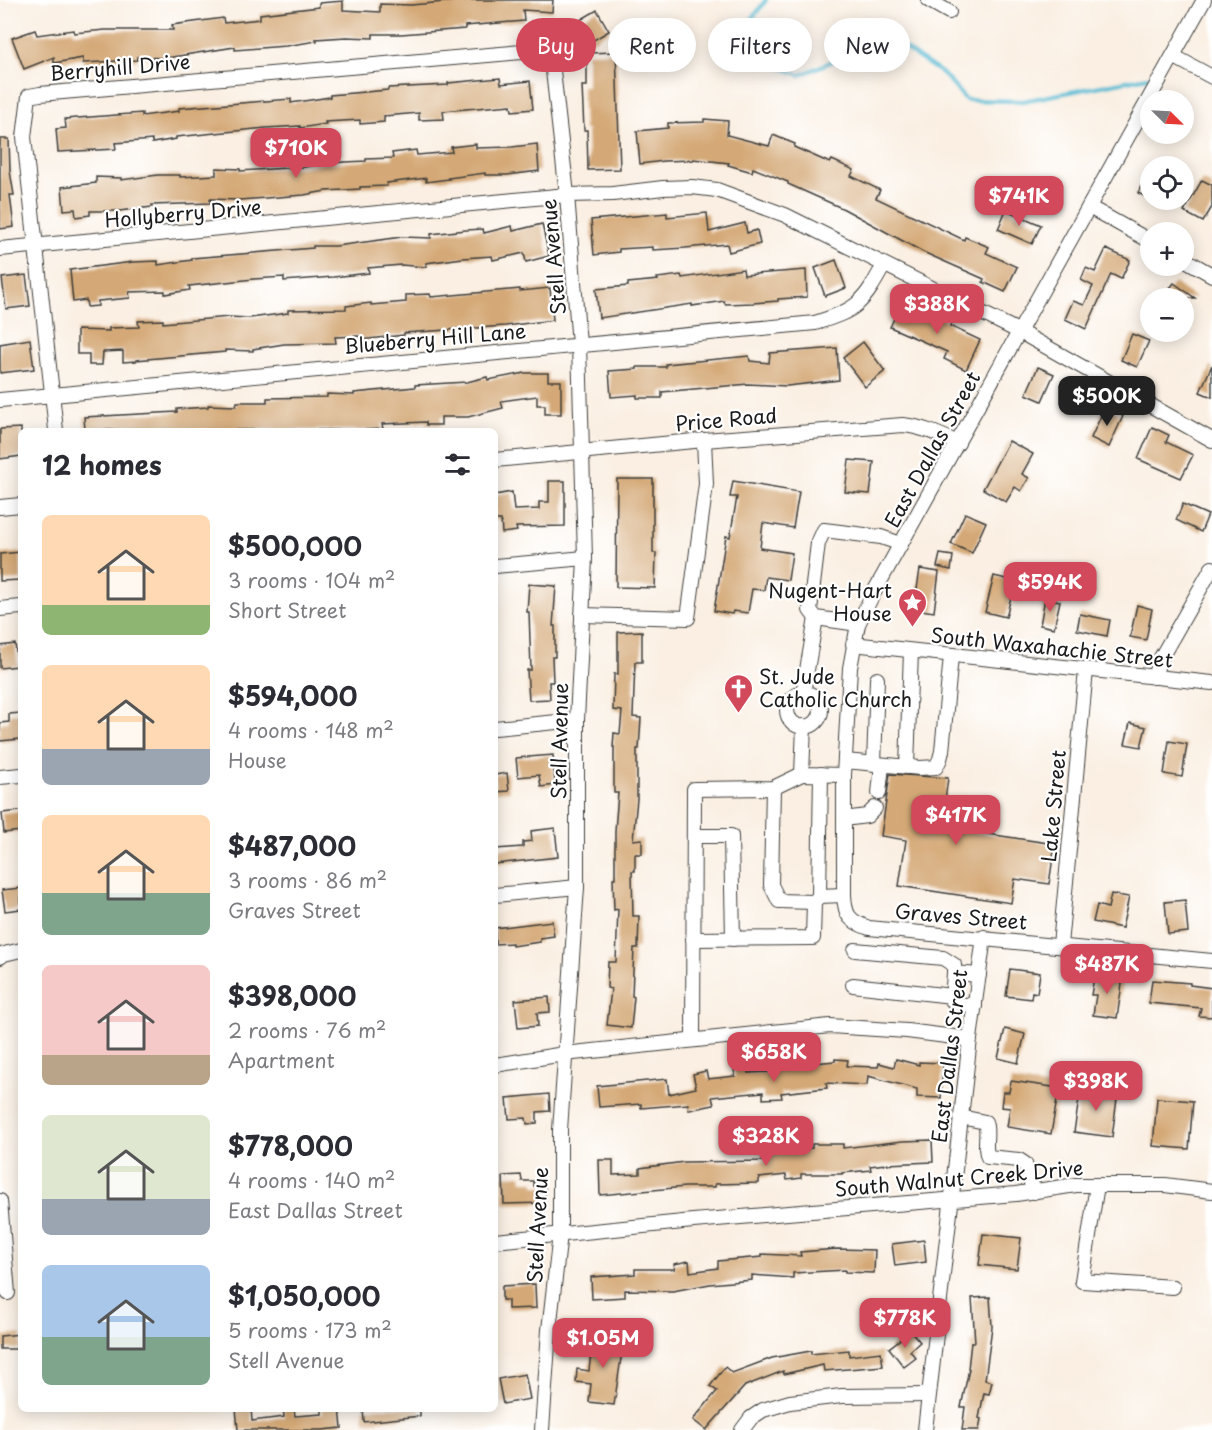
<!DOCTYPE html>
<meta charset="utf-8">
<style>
:root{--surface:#fff;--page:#f2f2f3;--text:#2b2b33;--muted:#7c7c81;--accent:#d1495b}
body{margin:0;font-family:"Playpen Sans",sans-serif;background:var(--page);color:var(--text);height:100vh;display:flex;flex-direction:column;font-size:22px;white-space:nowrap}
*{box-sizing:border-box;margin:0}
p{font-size:20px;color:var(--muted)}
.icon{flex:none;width:33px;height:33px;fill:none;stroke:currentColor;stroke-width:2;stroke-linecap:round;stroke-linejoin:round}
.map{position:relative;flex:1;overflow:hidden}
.drawer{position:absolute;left:18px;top:428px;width:480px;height:984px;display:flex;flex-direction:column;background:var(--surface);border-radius:9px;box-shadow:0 3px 15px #0003}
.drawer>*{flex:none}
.guide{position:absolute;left:516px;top:18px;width:570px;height:54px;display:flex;gap:12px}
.needle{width:39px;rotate:114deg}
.controls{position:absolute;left:1140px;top:90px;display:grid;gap:12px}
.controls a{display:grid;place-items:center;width:54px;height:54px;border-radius:50%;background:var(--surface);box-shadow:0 3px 15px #0003;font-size:30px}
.price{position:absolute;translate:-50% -51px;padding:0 14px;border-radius:12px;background:var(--accent);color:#fff;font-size:20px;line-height:39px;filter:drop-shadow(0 2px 3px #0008)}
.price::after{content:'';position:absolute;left:50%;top:36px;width:18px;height:14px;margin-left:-9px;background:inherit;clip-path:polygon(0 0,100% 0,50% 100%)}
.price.selected{background:#222;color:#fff}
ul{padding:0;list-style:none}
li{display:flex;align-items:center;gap:18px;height:150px;padding:0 24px}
li span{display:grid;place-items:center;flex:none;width:168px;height:120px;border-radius:9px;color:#555}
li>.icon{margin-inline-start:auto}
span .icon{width:72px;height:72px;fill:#fffc;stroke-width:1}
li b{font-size:26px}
h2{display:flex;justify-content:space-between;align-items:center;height:72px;padding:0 24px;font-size:26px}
.chip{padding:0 21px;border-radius:27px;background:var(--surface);box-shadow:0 3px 15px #0003;font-size:21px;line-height:54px}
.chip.selected{background:var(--accent);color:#fff}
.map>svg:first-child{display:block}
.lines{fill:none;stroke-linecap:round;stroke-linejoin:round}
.stream{stroke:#56bcd4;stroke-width:4}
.building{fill:#d4a977}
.minor-casing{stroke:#3d3c3a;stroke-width:16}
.minor{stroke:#fff;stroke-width:14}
.labels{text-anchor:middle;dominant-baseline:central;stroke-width:4.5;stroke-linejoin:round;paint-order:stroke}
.street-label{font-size:20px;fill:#1c1c1c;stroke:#fff}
.poi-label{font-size:20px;fill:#1c1c1c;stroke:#fff;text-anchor:end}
</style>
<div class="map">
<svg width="1212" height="1430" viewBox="0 0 1212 1430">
<rect width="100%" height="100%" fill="#fff"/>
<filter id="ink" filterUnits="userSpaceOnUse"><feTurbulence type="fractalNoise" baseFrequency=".0167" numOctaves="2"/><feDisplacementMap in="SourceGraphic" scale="12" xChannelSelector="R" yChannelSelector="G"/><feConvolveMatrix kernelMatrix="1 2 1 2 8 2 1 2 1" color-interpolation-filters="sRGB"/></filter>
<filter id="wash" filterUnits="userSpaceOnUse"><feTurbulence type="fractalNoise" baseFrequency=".008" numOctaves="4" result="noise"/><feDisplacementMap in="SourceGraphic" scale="24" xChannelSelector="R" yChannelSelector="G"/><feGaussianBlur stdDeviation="1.35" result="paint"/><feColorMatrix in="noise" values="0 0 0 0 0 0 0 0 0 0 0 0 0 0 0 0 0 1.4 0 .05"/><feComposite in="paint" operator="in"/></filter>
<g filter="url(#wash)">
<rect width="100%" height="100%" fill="#faefe2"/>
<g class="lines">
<polyline class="stream" points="766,0 741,34 758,59 800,75 847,55 898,44 943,74 966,100 1023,101 1148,77"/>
</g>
<g id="blocks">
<g class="building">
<polygon points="468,0 553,0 552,12 523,10 524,21 465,26 465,29 401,34 373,34 373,38 346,37 316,39 317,41 286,46 235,50 235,47 166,58 137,57 137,60 83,63 83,58 54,63 54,57 24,69 12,38 35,30 37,35 73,30 74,33 105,30 173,30 172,25 223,18 224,23 260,19 260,14 319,7 319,3 343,1 343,10 380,12 380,4 411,5"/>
<polygon points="597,10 609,31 582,47 570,26"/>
<polygon points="616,52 620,169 588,170 587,130 584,130 582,86 587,86 587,53"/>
<polygon points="500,78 501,84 530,81 533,109 512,111 511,105 443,111 444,119 419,120 419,113 384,116 384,122 360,124 360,120 325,122 326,124 300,128 300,126 266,128 176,137 176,139 152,143 152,140 115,143 116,149 58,152 56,129 66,128 65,119 142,113 142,116 179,111 179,108 266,101 291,99 291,103 330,97 330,95 388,90 388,88 448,85 448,83"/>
<polygon points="704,119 728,121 727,135 769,146 773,135 795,144 794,147 830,163 832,160 854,170 851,176 880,190 876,198 964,240 965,237 989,247 986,253 1017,267 1005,292 983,282 984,279 923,252 844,209 788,184 788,182 753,168 752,172 728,165 729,163 693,159 693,160 664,161 640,164 637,131 668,128 668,123 704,122"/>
<polygon points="0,139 9,139 10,171 14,195 10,195 14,227 0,229"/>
<polygon points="476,144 476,148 512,147 537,144 539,171 507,175 485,175 485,173 448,178 449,179 426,182 426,178 387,183 387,186 360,187 360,189 326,191 304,195 239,200 210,199 210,203 152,205 152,207 119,211 90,211 90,215 76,217 75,209 64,210 62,187 96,183 96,177 121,178 121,180 158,175 180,175 180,177 216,175 216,168 240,169 240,171 304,167 326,163 366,161 366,159 393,158 392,153 416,150 417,155 452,152 451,147"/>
<polygon points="1150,165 1150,199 1138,193"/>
<polygon points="1202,180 1212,185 1212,207 1203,222 1184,212"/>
<polygon points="1006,210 1041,225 1032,244 998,229"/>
<polygon points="667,213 667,217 707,213 709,232 745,223 747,233 757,230 760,244 729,252 727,244 685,248 653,250 653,247 619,249 619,252 594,255 591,220"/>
<polygon points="542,224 549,256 526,262 524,253 493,260 492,256 463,258 426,263 426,267 401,265 368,268 369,273 333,277 284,281 284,277 254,279 189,286 190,290 165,294 165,291 129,292 130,298 98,301 98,306 87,307 86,300 73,302 70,270 133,262 158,261 158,265 192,260 192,258 313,248 313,246 336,246 402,237 431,238 431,234 466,230 483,229 484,233 512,226 513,231"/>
<polygon points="1106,249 1130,260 1121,279 1111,274 1086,329 1065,319 1073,301 1084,305 1093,286 1081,280 1086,268 1095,272"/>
<polygon points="836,260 846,288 825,296 815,268"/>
<polygon points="743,269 744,275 806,270 807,297 778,299 778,301 753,303 725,304 724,301 692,306 692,304 599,318 596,289 628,286 628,283 658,280 657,278 681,275 682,278"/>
<polygon points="26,275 30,306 6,309 2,278"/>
<polygon points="1174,283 1195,298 1162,298"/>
<polygon points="550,288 553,320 505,326 404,333 404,335 360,340 360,336 335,337 336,343 284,344 253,349 253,351 225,350 225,352 136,360 136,361 123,362 123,351 103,352 102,365 89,365 89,354 77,354 77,330 109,331 109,328 139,327 138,321 163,320 163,323 229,317 250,318 288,313 288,310 346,309 346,306 371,303 371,305 406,302 406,295 430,294 431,297 520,289 520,291"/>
<polygon points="901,304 928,316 929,313 951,323 950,326 980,340 966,370 944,359 947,352 890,327"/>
<polygon points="1132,334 1149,341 1137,367 1121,360"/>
<polygon points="30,339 34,369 0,373 0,344"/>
<polygon points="863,342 885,371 865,387 843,358"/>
<polygon points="837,348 839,380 787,386 748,384 662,392 662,398 637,398 637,395 611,397 609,371 637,369 637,367 666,367 666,364 749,356 750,361 769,363 770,353"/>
<polygon points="1212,365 1212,397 1200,392"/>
<polygon points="1038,367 1054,374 1042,401 1026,394"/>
<polygon points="525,373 548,373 548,381 561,381 561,414 545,414 545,405 537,405 537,396 501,401 503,408 468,417 441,417 441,425 426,425 426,422 382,424 383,429 365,430 85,430 84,417 177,412 177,409 208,407 208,405 236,406 237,402 267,402 267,398 327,397 327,394 354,395 354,393 415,387 415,385 467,382 487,377 488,380"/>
<polygon points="1105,407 1123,416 1109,447 1091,438"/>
<polygon points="1152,427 1169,435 1166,442 1193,455 1181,478 1138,459"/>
<polygon points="21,428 21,456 0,459 0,429"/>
<polygon points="1009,441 1033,454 1022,474 1029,478 1021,491 1015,487 1006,502 983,489"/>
<polygon points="849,460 874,462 870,494 845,492"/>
<polygon points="617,479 653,479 653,553 656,553 655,588 616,587"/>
<polygon points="549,481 565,481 565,526 516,527 517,531 502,533 501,520 495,520 495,495 512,492 514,510 539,509 539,502 549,502"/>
<polygon points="733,481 799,492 793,528 763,523 760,548 792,553 788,580 766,577 764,590 752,589 748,613 733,611 732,614 714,611 726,536 730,537 737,497 730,497"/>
<polygon points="1183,504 1208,515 1201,532 1176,520"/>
<polygon points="965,513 986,522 972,553 951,544"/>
<polygon points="21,552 21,580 0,581 0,554"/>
<polygon points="940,554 953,556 951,570 937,567"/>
<polygon points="920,569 939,572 934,612 914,609"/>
<polygon points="994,576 1015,581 1006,617 985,612"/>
<polygon points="529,584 556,586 553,626 555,626 555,657 552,657 553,682 549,682 550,699 529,700 527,670 531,670 529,612 527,612"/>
<polygon points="1045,598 1060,601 1054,628 1040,625"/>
<polygon points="1137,605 1152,609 1146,640 1130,637"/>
<polygon points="1080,614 1110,620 1107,636 1077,630"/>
<polygon points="642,631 642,662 635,662 633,717 641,718 639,749 637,749 637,799 633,840 642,839 642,854 635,854 635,871 632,871 633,916 639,916 638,948 634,948 632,996 634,997 631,1028 607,1025 611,989 607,988 608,962 616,962 618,909 614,910 613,878 615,878 615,831 618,793 614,793 614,747 613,747 614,733 620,734 622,711 613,710 614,674 618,674 618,632"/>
<polygon points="15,644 18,666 0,668 0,646"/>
<polygon points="21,713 21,739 0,741 0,723 9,722 9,714"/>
<polygon points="1130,723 1146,727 1141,747 1125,744"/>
<polygon points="1169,741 1187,744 1182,777 1164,774"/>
<polygon points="553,755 555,785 541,787 539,775 518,777 516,758"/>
<polygon points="507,773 509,791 495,792 495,775"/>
<polygon points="890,774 948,778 944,808 964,811 961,830 1055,844 1049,884 1015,879 1011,903 899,886 906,840 881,836"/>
<polygon points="21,811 21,831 4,833 2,813"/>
<polygon points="555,828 558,857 495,864 495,849 523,847 523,842 532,841 531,831"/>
<polygon points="21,888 21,909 5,911 2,890"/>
<polygon points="1111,894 1129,897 1122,928 1093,922 1097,905 1108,908"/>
<polygon points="1185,900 1188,932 1168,934 1165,902"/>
<polygon points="552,921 554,936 540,938 540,942 512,946 512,943 495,944 495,928"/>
<polygon points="1010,969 1040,973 1037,993 1032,992 1031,999 1006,996"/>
<polygon points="1095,972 1123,977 1117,1018 1093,1015 1096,995 1091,995"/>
<polygon points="1152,980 1190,983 1190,985 1212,988 1212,1017 1199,1016 1201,1008 1149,1003"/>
<polygon points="549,997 550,1012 537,1013 538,1026 518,1028 515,1000"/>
<polygon points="1005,1029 1025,1034 1018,1063 998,1058"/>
<polygon points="835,1059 848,1060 847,1066 878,1067 879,1063 894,1067 896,1059 919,1065 919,1062 943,1063 941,1098 917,1097 917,1089 868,1076 867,1085 826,1083 827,1088 781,1093 782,1098 763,1099 763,1092 712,1097 714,1105 689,1110 688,1104 641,1108 641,1104 599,1107 597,1086 667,1079 669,1094 696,1088 693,1074 706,1071 708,1079 735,1076 734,1069 748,1067 748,1073 773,1072 772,1067 835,1061"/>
<polygon points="1011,1081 1059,1088 1051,1134 1007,1127 1010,1108 1001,1107 1003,1092 1009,1092"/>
<polygon points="1081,1086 1118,1091 1112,1137 1074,1132"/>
<polygon points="549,1094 550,1111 537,1112 537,1123 527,1124 526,1118 509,1119 507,1098"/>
<polygon points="1157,1098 1193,1101 1189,1149 1153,1146"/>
<polygon points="932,1140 933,1162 886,1164 870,1166 871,1170 842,1173 842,1174 801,1174 801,1178 787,1180 786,1175 759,1178 759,1183 715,1184 715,1187 685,1187 600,1195 599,1160 613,1160 613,1175 640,1174 640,1168 684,1162 768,1161 767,1153 812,1148 812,1144 843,1144 843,1148 903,1141"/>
<polygon points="521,1175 522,1181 534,1181 534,1186 545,1186 545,1203 504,1204 503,1176"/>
<polygon points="983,1234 1021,1238 1017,1269 979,1265"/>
<polygon points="924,1240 926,1262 895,1266 892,1244"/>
<polygon points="837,1249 875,1250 874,1273 845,1272 845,1270 793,1273 793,1278 752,1275 752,1280 710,1284 673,1291 625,1290 625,1297 592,1299 591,1277 635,1274 635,1269 675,1269 674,1264 689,1261 690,1272 718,1268 718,1261 762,1257 762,1254 801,1256 800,1252"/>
<polygon points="535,1284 536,1308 508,1309 508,1300 502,1300 502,1286"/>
<polygon points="990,1297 992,1327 985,1380 992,1382 989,1394 984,1393 979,1418 981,1419 979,1430 962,1430 965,1407 961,1407 969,1369 968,1369 971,1342 975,1342 972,1298"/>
<polygon points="911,1331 920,1342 910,1351 916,1358 904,1367 889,1348"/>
<polygon points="21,1334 21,1349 0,1349 0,1336"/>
<polygon points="593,1334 624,1338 614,1405 589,1402 591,1384 576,1382 577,1369 589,1371"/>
<polygon points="849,1350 849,1356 881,1352 883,1366 824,1371 823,1365 784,1374 783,1371 745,1386 706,1430 693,1420 717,1391 710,1386 725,1367 732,1373 772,1358 811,1351 811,1354"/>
<polygon points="525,1374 530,1399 503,1404 498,1379"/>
<polygon points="236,1408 251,1408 252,1421 284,1417 283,1408 294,1408 295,1416 322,1414 322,1408 340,1408 342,1428 322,1430 238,1430"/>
<polygon points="363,1408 420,1408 420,1416 364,1422"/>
</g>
</g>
</g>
<g filter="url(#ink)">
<use href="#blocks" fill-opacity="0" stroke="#3d3c3a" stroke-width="1.5"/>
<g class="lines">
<defs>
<g id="minor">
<polyline points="928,0 949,12"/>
<path d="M 1204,0 L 873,594 L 858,624 L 850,668 L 844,775 L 844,895 C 845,916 849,921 869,928 L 1212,961"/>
<polyline points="1173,56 1212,77"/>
<polyline points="1089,207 1150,241"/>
<polyline points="0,249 567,195 613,194 663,188 692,187 717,190 785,215 1020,332 1212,440"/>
<polyline points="1184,259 1212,275"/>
<path d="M 0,400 L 815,323 C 858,310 863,303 884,265"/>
<polyline points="56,430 24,137 29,96 40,94 522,52 551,53 567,195 579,344 585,558 577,720 577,887 560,1130 560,1234 549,1330 542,1430"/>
<path d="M 495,460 L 704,440 L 903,425 C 923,427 940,435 958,443"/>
<polyline points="0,507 21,505"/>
<polyline points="495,566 585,558"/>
<polyline points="0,609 21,607"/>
<polyline points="582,615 688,618 706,484 704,440"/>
<polyline points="858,624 816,618 810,610 818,543 824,530 881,537 901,544"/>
<polyline points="853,644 1212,683"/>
<polyline points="1154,677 1159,661 1212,568"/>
<polyline points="803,693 816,618"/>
<circle cx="804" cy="710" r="17"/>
<polyline points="804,726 802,774 844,775"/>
<polyline points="495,728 577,720"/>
<polyline points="845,761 920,768 936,767 940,759 942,751 951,656"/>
<polyline points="874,764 877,679"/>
<polyline points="907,767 911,651"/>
<polyline points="821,774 819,896 844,895"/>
<polyline points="0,777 21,775"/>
<polyline points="773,788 771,885 779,901 814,902"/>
<polyline points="879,793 882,765"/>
<polyline points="844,819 867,816 875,808"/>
<polyline points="694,836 731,836 733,939"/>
<polyline points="495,895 577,887"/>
<polyline points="693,939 813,938 814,902 819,896"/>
<polyline points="1060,945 1086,670"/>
<polyline points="855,950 943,958 954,965 954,973 979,975"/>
<polyline points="0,957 4,954 21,950"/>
<polyline points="954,973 952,1000 958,1004 975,1006"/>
<polyline points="853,985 952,996"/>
<polyline points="693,1040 694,789 773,788 802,774"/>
<polyline points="495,1065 564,1054 830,1026 907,1031 970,1039"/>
<path d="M 961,1117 L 985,1122 C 989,1133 983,1146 988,1157 L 1019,1160 L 1025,1164 L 1034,1192"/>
<polyline points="1097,1185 1082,1281 1173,1287"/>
<polyline points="0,1201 8,1293"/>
<polyline points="495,1241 693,1221 1016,1194 1076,1185 1165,1185 1212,1191"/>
<polyline points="742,1430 751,1418 763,1410 790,1402 842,1396 928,1395"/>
<polyline points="925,1430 970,1039 984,937"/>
</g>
</defs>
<use href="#minor" class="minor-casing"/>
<use href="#minor" class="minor"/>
</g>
</g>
<defs>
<symbol id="sight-pin" viewBox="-11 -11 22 30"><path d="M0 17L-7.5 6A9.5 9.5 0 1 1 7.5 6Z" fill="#d1495b" stroke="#fff"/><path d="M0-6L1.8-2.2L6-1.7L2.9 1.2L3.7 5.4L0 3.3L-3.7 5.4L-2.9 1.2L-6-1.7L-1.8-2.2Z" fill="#fff"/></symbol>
<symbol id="church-pin" viewBox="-11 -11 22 30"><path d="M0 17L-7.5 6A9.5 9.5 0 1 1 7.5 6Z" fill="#d1495b" stroke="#fff"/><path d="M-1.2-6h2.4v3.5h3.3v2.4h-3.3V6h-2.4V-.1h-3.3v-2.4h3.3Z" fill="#fff"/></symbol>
</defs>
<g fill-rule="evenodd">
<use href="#sight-pin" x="896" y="586" width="33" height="45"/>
<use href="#church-pin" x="722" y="672" width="33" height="45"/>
</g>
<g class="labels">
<g class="street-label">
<text transform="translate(120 67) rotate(-5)">Berryhill Drive</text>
<text transform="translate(183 213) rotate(-5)">Hollyberry Drive</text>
<text transform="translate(553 257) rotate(-95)">Stell Avenue</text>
<text transform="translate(435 338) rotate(-5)">Blueberry Hill Lane</text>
<text transform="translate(726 419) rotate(-5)">Price Road</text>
<text transform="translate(932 449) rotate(-61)">East Dallas Street</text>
<text transform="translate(1052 647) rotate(6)">South Waxahachie Street</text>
<text transform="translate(559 741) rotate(-89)">Stell Avenue</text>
<text transform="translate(1053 806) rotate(-85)">Lake Street</text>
<text transform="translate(961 916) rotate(5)">Graves Street</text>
<text transform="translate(949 1056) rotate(-83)">East Dallas Street</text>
<text transform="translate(959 1178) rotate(-5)">South Walnut Creek Drive</text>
<text transform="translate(537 1225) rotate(-87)">Stell Avenue</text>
</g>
<g class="poi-label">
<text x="892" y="590">Nugent-Hart<tspan x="892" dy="23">House</tspan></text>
<text x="759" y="676" text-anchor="start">St. Jude<tspan x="759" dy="23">Catholic Church</tspan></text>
</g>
</g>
</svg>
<div class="controls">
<a><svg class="needle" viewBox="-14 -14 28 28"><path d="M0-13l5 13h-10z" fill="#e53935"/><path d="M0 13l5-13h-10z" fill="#7c7c81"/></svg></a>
<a><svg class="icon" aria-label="locate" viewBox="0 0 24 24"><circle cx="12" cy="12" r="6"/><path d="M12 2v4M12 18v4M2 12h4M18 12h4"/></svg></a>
<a>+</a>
<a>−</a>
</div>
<b class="price" style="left:296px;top:179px">$710K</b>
<b class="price" style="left:1019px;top:227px">$741K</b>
<b class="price" style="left:937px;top:335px">$388K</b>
<b class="price selected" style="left:1107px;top:427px">$500K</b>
<b class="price" style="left:1050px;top:613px">$594K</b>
<b class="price" style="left:956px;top:846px">$417K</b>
<b class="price" style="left:1107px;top:995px">$487K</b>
<b class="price" style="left:774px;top:1083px">$658K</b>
<b class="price" style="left:1096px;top:1112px">$398K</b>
<b class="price" style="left:766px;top:1167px">$328K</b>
<b class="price" style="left:905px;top:1349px">$778K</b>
<b class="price" style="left:603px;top:1369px">$1.05M</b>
<div class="guide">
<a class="chip selected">Buy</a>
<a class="chip">Rent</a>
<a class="chip">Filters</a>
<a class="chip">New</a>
</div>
<section class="drawer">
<h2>12 homes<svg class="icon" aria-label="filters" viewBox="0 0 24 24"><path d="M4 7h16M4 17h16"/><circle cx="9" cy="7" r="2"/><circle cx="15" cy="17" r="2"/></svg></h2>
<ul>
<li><span style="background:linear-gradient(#ffd9b3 75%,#8fb573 0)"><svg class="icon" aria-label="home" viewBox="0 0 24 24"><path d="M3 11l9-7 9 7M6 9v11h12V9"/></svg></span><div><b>$500,000</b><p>3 rooms · 104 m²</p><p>Short Street</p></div></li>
<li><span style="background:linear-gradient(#ffd9b3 70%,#9aa5b1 0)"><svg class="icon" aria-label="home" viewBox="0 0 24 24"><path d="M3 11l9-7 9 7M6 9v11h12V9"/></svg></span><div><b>$594,000</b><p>4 rooms · 148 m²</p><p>House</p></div></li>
<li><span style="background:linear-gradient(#ffd9b3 65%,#7fa58c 0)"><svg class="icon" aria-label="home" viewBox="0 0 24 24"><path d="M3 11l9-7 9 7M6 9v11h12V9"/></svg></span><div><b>$487,000</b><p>3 rooms · 86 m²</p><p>Graves Street</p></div></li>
<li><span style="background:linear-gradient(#f6c9c9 75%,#b9a48a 0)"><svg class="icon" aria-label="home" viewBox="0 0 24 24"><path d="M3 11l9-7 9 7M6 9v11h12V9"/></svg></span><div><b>$398,000</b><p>2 rooms · 76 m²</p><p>Apartment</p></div></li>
<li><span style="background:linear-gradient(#dfe7d0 70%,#9aa5b1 0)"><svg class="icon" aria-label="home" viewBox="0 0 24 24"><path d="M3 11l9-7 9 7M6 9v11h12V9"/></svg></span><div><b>$778,000</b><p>4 rooms · 140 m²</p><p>East Dallas Street</p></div></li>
<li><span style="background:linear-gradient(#a9c7e8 60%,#7fa58c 0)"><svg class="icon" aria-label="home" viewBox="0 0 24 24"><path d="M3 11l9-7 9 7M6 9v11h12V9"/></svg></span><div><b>$1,050,000</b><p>5 rooms · 173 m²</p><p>Stell Avenue</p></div></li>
</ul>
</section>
</div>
